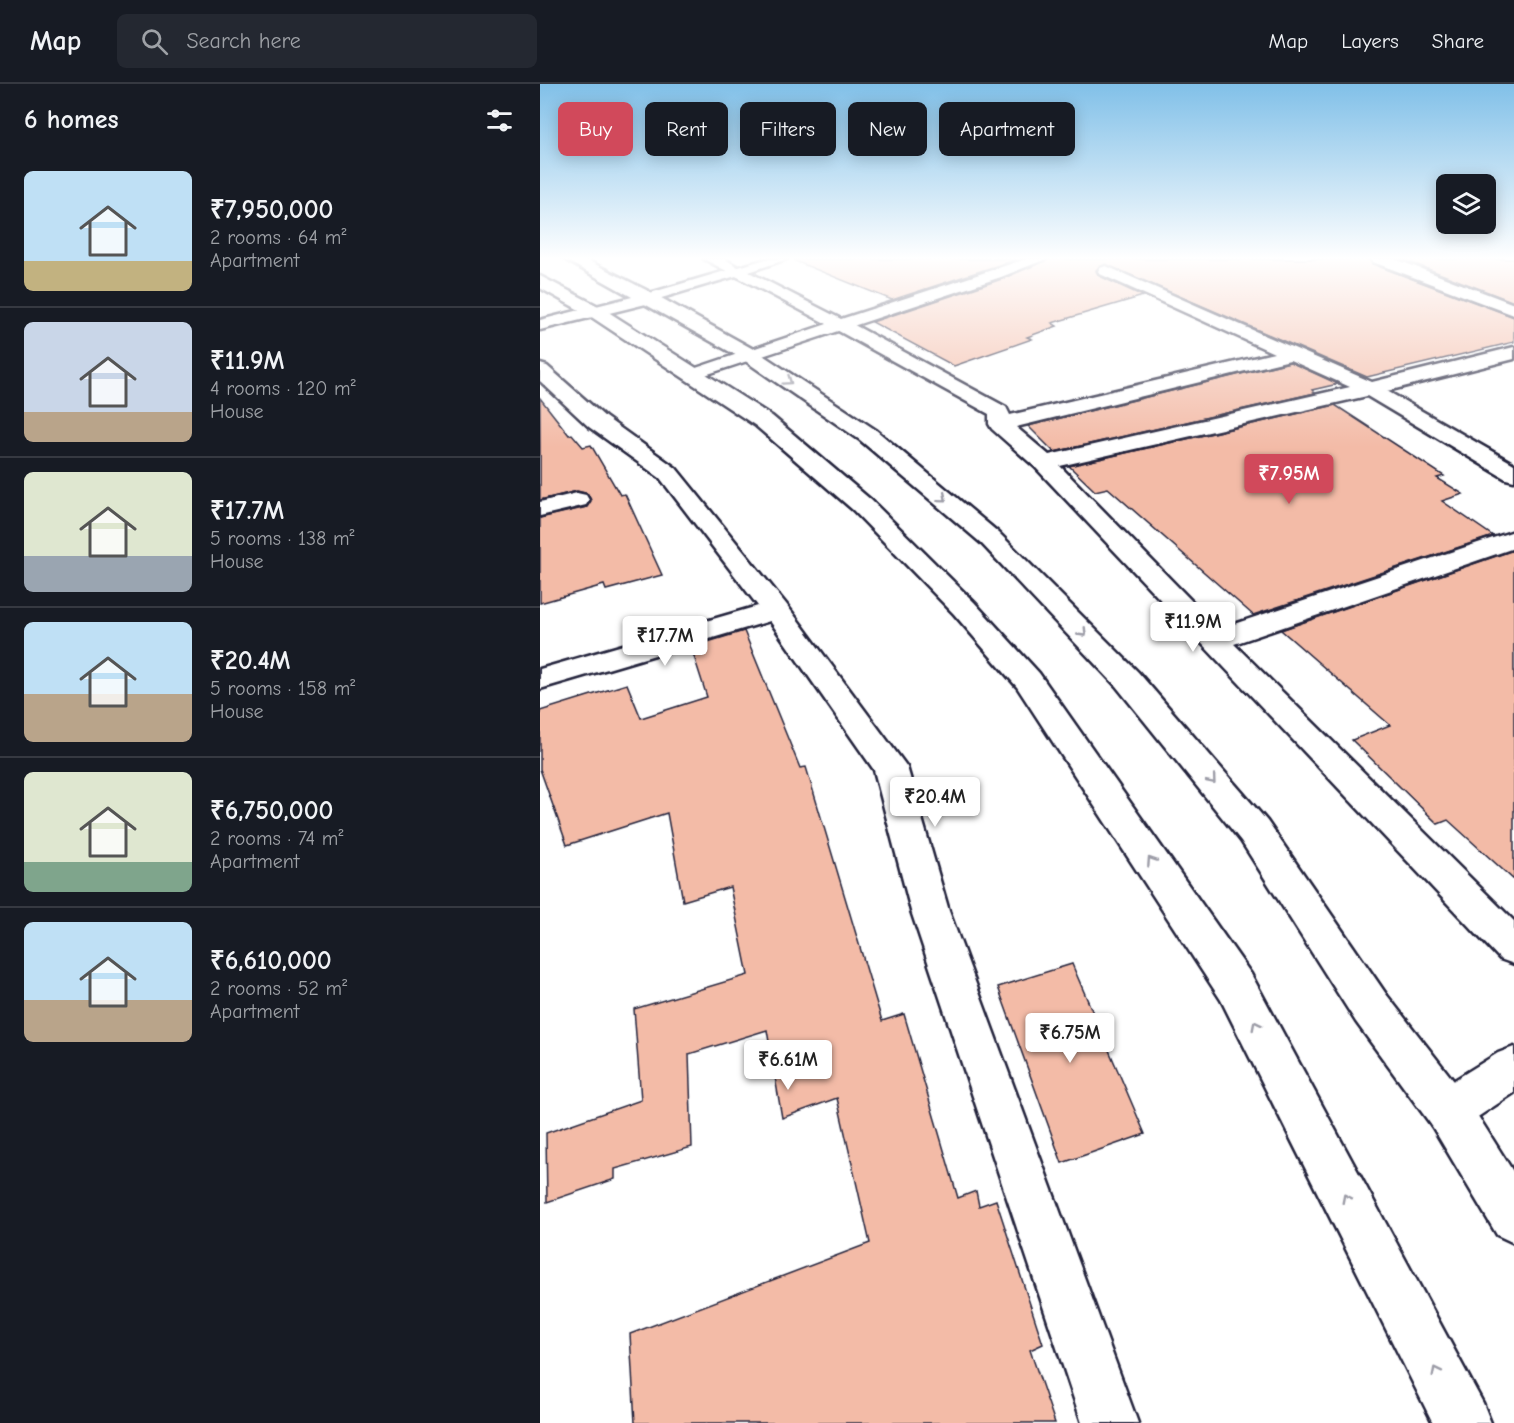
<!DOCTYPE html>
<meta charset="utf-8">
<style>
:root{--surface:#171b24;--page:#242831;--text:#f1f3f6;--muted:#9ea1a6;--line:#363941;--accent:#d1495b}
body{margin:0;font-family:"Comic Neue",sans-serif;background:var(--page);color:var(--text);height:100vh;display:flex;flex-direction:column;font-size:22px;white-space:nowrap}
*{box-sizing:border-box;margin:0}
p{font-size:20px;color:var(--muted)}
.icon{flex:none;width:33px;height:33px;fill:none;stroke:currentColor;stroke-width:2;stroke-linecap:round;stroke-linejoin:round}
.map{position:relative;flex:1;overflow:hidden}
.details{display:flex;flex-direction:column;background:var(--surface);width:540px}
.details>*{flex:none}
.hud{position:absolute;left:18px;top:18px;width:570px;height:54px;display:flex;gap:12px}
.tools{position:absolute;left:896px;top:90px;display:grid;gap:12px}
.tools a{display:grid;place-items:center;width:60px;height:60px;border-radius:9px;background:var(--surface);box-shadow:0 3px 15px #0003;font-size:30px}
.price{position:absolute;translate:-50% -51px;padding:0 14px;border-radius:6px;background:#fff;color:#222;font-size:20px;line-height:39px;filter:drop-shadow(0 2px 3px #0008)}
.price::after{content:'';position:absolute;left:50%;top:36px;width:18px;height:14px;margin-left:-9px;background:inherit;clip-path:polygon(0 0,100% 0,50% 100%)}
.price.active{background:var(--accent);color:#fff}
ul{padding:0;list-style:none}
li{display:flex;align-items:center;gap:18px;height:150px;padding:0 24px}
li+li{border-top:2px solid var(--line)}
li span{display:grid;place-items:center;flex:none;width:168px;height:120px;border-radius:9px;color:#555}
li>.icon{margin-inline-start:auto}
span .icon{width:72px;height:72px;fill:#fffc;stroke-width:1}
li b{font-size:26px}
h2{display:flex;justify-content:space-between;align-items:center;height:72px;padding:0 24px;font-size:26px}
.pill{padding:0 21px;border-radius:9px;background:var(--surface);box-shadow:0 3px 15px #0003;font-size:21px;line-height:54px}
.pill.active{background:var(--accent);color:#fff}
header{display:flex;align-items:center;gap:36px;box-sizing:border-box;height:84px;padding:0 30px;background:var(--surface);border-bottom:2px solid var(--line)}
header strong{font-size:28px}
nav{display:flex;gap:33px;margin-inline-start:auto;font-size:21px}
.search{width:420px;height:54px;background:var(--page);display:flex;align-items:center;gap:15px;box-sizing:border-box;padding:0 21px;border-radius:9px;color:var(--muted);font-size:22px}
main{display:flex;flex:1;min-height:0}
.map>svg:first-child{display:block}
.building{fill:#f3bba7;stroke:#22223b;stroke-width:1.5}
.lines{fill:none;stroke-linecap:round;stroke-linejoin:round}
.service-casing{stroke:#22223b;stroke-width:5}
.minor-casing{stroke:#22223b;stroke-width:5}
.tertiary-casing{stroke:#22223b;stroke-width:5}
.primary-casing{stroke:#22223b;stroke-width:5}
.service{fill:#fff;fill-rule:evenodd}
.minor{fill:#fff;fill-rule:evenodd}
.tertiary{fill:#fff;fill-rule:evenodd}
.primary{fill:#fff;fill-rule:evenodd}
.oneway{stroke:#9c9ca7}
</style>
<header>
<strong>Map</strong>
<div class="search"><svg class="icon" aria-label="search" viewBox="0 0 24 24"><circle cx="10" cy="10" r="6"/><path d="M15 15l6 6"/></svg>Search here</div>
<nav><a>Map</a><a>Layers</a><a>Share</a></nav>
</header>
<main>
<section class="details">
<h2>6 homes<svg class="icon" aria-label="filters" viewBox="0 0 24 24"><path d="M4 7h16M4 17h16"/><circle cx="9" cy="7" r="2"/><circle cx="15" cy="17" r="2"/></svg></h2>
<ul>
<li><span style="background:linear-gradient(#bfe0f5 75%,#c2b280 0)"><svg class="icon" aria-label="home" viewBox="0 0 24 24"><path d="M3 11l9-7 9 7M6 9v11h12V9"/></svg></span><div><b>₹7,950,000</b><p>2 rooms · 64 m²</p><p>Apartment</p></div></li>
<li><span style="background:linear-gradient(#c9d6e8 75%,#b9a48a 0)"><svg class="icon" aria-label="home" viewBox="0 0 24 24"><path d="M3 11l9-7 9 7M6 9v11h12V9"/></svg></span><div><b>₹11.9M</b><p>4 rooms · 120 m²</p><p>House</p></div></li>
<li><span style="background:linear-gradient(#dfe7d0 70%,#9aa5b1 0)"><svg class="icon" aria-label="home" viewBox="0 0 24 24"><path d="M3 11l9-7 9 7M6 9v11h12V9"/></svg></span><div><b>₹17.7M</b><p>5 rooms · 138 m²</p><p>House</p></div></li>
<li><span style="background:linear-gradient(#bfe0f5 60%,#b9a48a 0)"><svg class="icon" aria-label="home" viewBox="0 0 24 24"><path d="M3 11l9-7 9 7M6 9v11h12V9"/></svg></span><div><b>₹20.4M</b><p>5 rooms · 158 m²</p><p>House</p></div></li>
<li><span style="background:linear-gradient(#dfe7d0 75%,#7fa58c 0)"><svg class="icon" aria-label="home" viewBox="0 0 24 24"><path d="M3 11l9-7 9 7M6 9v11h12V9"/></svg></span><div><b>₹6,750,000</b><p>2 rooms · 74 m²</p><p>Apartment</p></div></li>
<li><span style="background:linear-gradient(#bfe0f5 65%,#b9a48a 0)"><svg class="icon" aria-label="home" viewBox="0 0 24 24"><path d="M3 11l9-7 9 7M6 9v11h12V9"/></svg></span><div><b>₹6,610,000</b><p>2 rooms · 52 m²</p><p>Apartment</p></div></li>
</ul>
</section>
<div class="map">
<svg width="974" height="1339" viewBox="0 0 974 1339">
<rect width="100%" height="100%" fill="#fff"/>
<filter id="ink" filterUnits="userSpaceOnUse"><feTurbulence type="fractalNoise" baseFrequency=".0167" numOctaves="2"/><feDisplacementMap in="SourceGraphic" scale="12" xChannelSelector="R" yChannelSelector="G"/><feConvolveMatrix kernelMatrix="1 2 1 2 8 2 1 2 1" color-interpolation-filters="sRGB"/></filter>
<g filter="url(#ink)">
<g class="building">
<polygon points="255,175 477,175 352,216 255,177"/>
<polygon points="508,175 829,175 832,180 974,233 974,258 827,293 565,180 556,186 559,192 603,212 512,239 517,242 487,253 492,255 414,282 332,238 462,195"/>
<polygon points="862,175 974,175 974,218"/>
<polygon points="750,278 798,300 772,306 775,309 514,368 488,342"/>
<polygon points="0,314 29,351 32,350 43,363 51,361 80,411 85,410 122,491 66,506 64,501 0,519 0,434 47,423 51,417 48,410 37,407 0,416"/>
<polygon points="795,321 904,392 897,394 923,410 902,417 953,452 713,531 568,404 555,407 529,382"/>
<polygon points="974,466 974,796 908,736 898,740 812,656 850,641 741,546"/>
<polygon points="204,547 260,684 266,683 342,937 364,930 418,1114 436,1107 439,1122 456,1116 503,1260 490,1266 515,1339 95,1339 90,1250 330,1159 297,1014 242,1034 227,946 149,970 152,1063 75,1085 75,1095 7,1118 6,1049 101,1016 94,925 208,891 190,803 143,817 127,729 27,761 0,685 0,627 87,600 101,634 167,613 151,563"/>
<polygon points="532,880 605,1050 522,1079 458,903"/>
</g>
<g class="lines">
<defs>
<polygon id="service" points="226,175 247,175 209,188 301,235 486,175 506,175 461,193 159,293 147,293 145,290 147,287 287,240 196,192 108,218 101,214 103,211"/>
<g id="minor">
<polygon points="164,175 185,175 206,188 198,193"/>
<path d="M 566,182 L 832,298 L 974,263 L 974,275 L 847,307 L 974,380 L 974,397 L 966,395 L 827,312 L 520,382 L 679,545 L 974,447 L 974,464 L 694,560 L 974,837 L 974,880 L 960,875 L 496,384 L 452,345 L 449,340 L 449,330 L 293,244 L 290,240 L 293,236 L 305,236 L 466,323 L 470,331 L 734,269 L 560,190 L 558,187 L 560,184 ZM 750,276 L 810,303 L 509,371 L 476,343 Z"/>
<polygon points="108,209 114,210 117,214 114,218 0,246 0,236"/>
<polygon points="0,280 7,282 65,333 136,384 246,520 367,683 409,827 598,1339 542,1339 371,827 334,686 230,537 0,605 0,585 218,522 120,394 49,343 0,297"/>
<polygon points="37,409 46,411 49,416 46,421 0,432 0,418"/>
<polygon points="974,963 974,1009 924,1042 908,1049 892,1042 885,1026 892,1010 958,969"/>
</g>
<polygon id="tertiary" points="831,175 855,175 974,220 974,231 833,178"/>
<g id="primary">
<polygon points="24,175 45,175 114,210 215,266 336,346 459,449 598,588 727,737 846,910 924,1010 974,1089 974,1159 957,1151 892,1042 816,938 701,757 576,602 441,459 320,356 201,274"/>
<polygon points="0,192 62,224 232,332 331,416 434,518 499,589 711,890 943,1319 951,1339 893,1339 681,916 477,603 414,530 313,426 216,342 50,232 0,204"/>
</g>
</defs>
<use href="#service" class="service-casing"/>
<use href="#minor" class="minor-casing"/>
<use href="#tertiary" class="tertiary-casing"/>
<use href="#primary" class="primary-casing"/>
<use href="#service" class="service"/>
<use href="#minor" class="minor"/>
<use href="#tertiary" class="tertiary"/>
<use href="#primary" class="primary"/>
</g>
<defs><path id="oneway-chevron" d="M-2-3.5L2.5 0L-2 3.5" fill="none" stroke-width="1.6" stroke-linecap="round" stroke-linejoin="round" transform="scale(1.5)"/></defs>
<g class="oneway">
<use href="#oneway-chevron" transform="translate(248 297) rotate(34)"/>
<use href="#oneway-chevron" transform="translate(403 414) rotate(40)"/>
<use href="#oneway-chevron" transform="translate(543 549) rotate(46)"/>
<use href="#oneway-chevron" transform="translate(672 696) rotate(50)"/>
<use href="#oneway-chevron" transform="translate(611 777) rotate(-124)"/>
<use href="#oneway-chevron" transform="translate(716 941) rotate(-117)"/>
<use href="#oneway-chevron" transform="translate(806 1114) rotate(-117)"/>
<use href="#oneway-chevron" transform="translate(896 1287) rotate(-117)"/>
</g>
</g>
<linearGradient id="sky" x2="0" y2="1"><stop stop-color="#81c0e8"/><stop offset="0.48" stop-color="#fff"/><stop offset="1" stop-color="#fff" stop-opacity="0"/></linearGradient>
<rect width="974" height="363" fill="url(#sky)"/>
</svg>
<div class="tools">
<a><svg class="icon" aria-label="layers" viewBox="0 0 24 24"><path d="M12 4l9 5-9 5-9-5zM3 14l9 5 9-5"/></svg></a>
</div>
<b class="price active" style="left:749px;top:421px">₹7.95M</b>
<b class="price" style="left:653px;top:569px">₹11.9M</b>
<b class="price" style="left:125px;top:583px">₹17.7M</b>
<b class="price" style="left:395px;top:744px">₹20.4M</b>
<b class="price" style="left:530px;top:980px">₹6.75M</b>
<b class="price" style="left:248px;top:1007px">₹6.61M</b>
<div class="hud">
<a class="pill active">Buy</a>
<a class="pill">Rent</a>
<a class="pill">Filters</a>
<a class="pill">New</a>
<a class="pill">Apartment</a>
</div>
</div>
</main>
